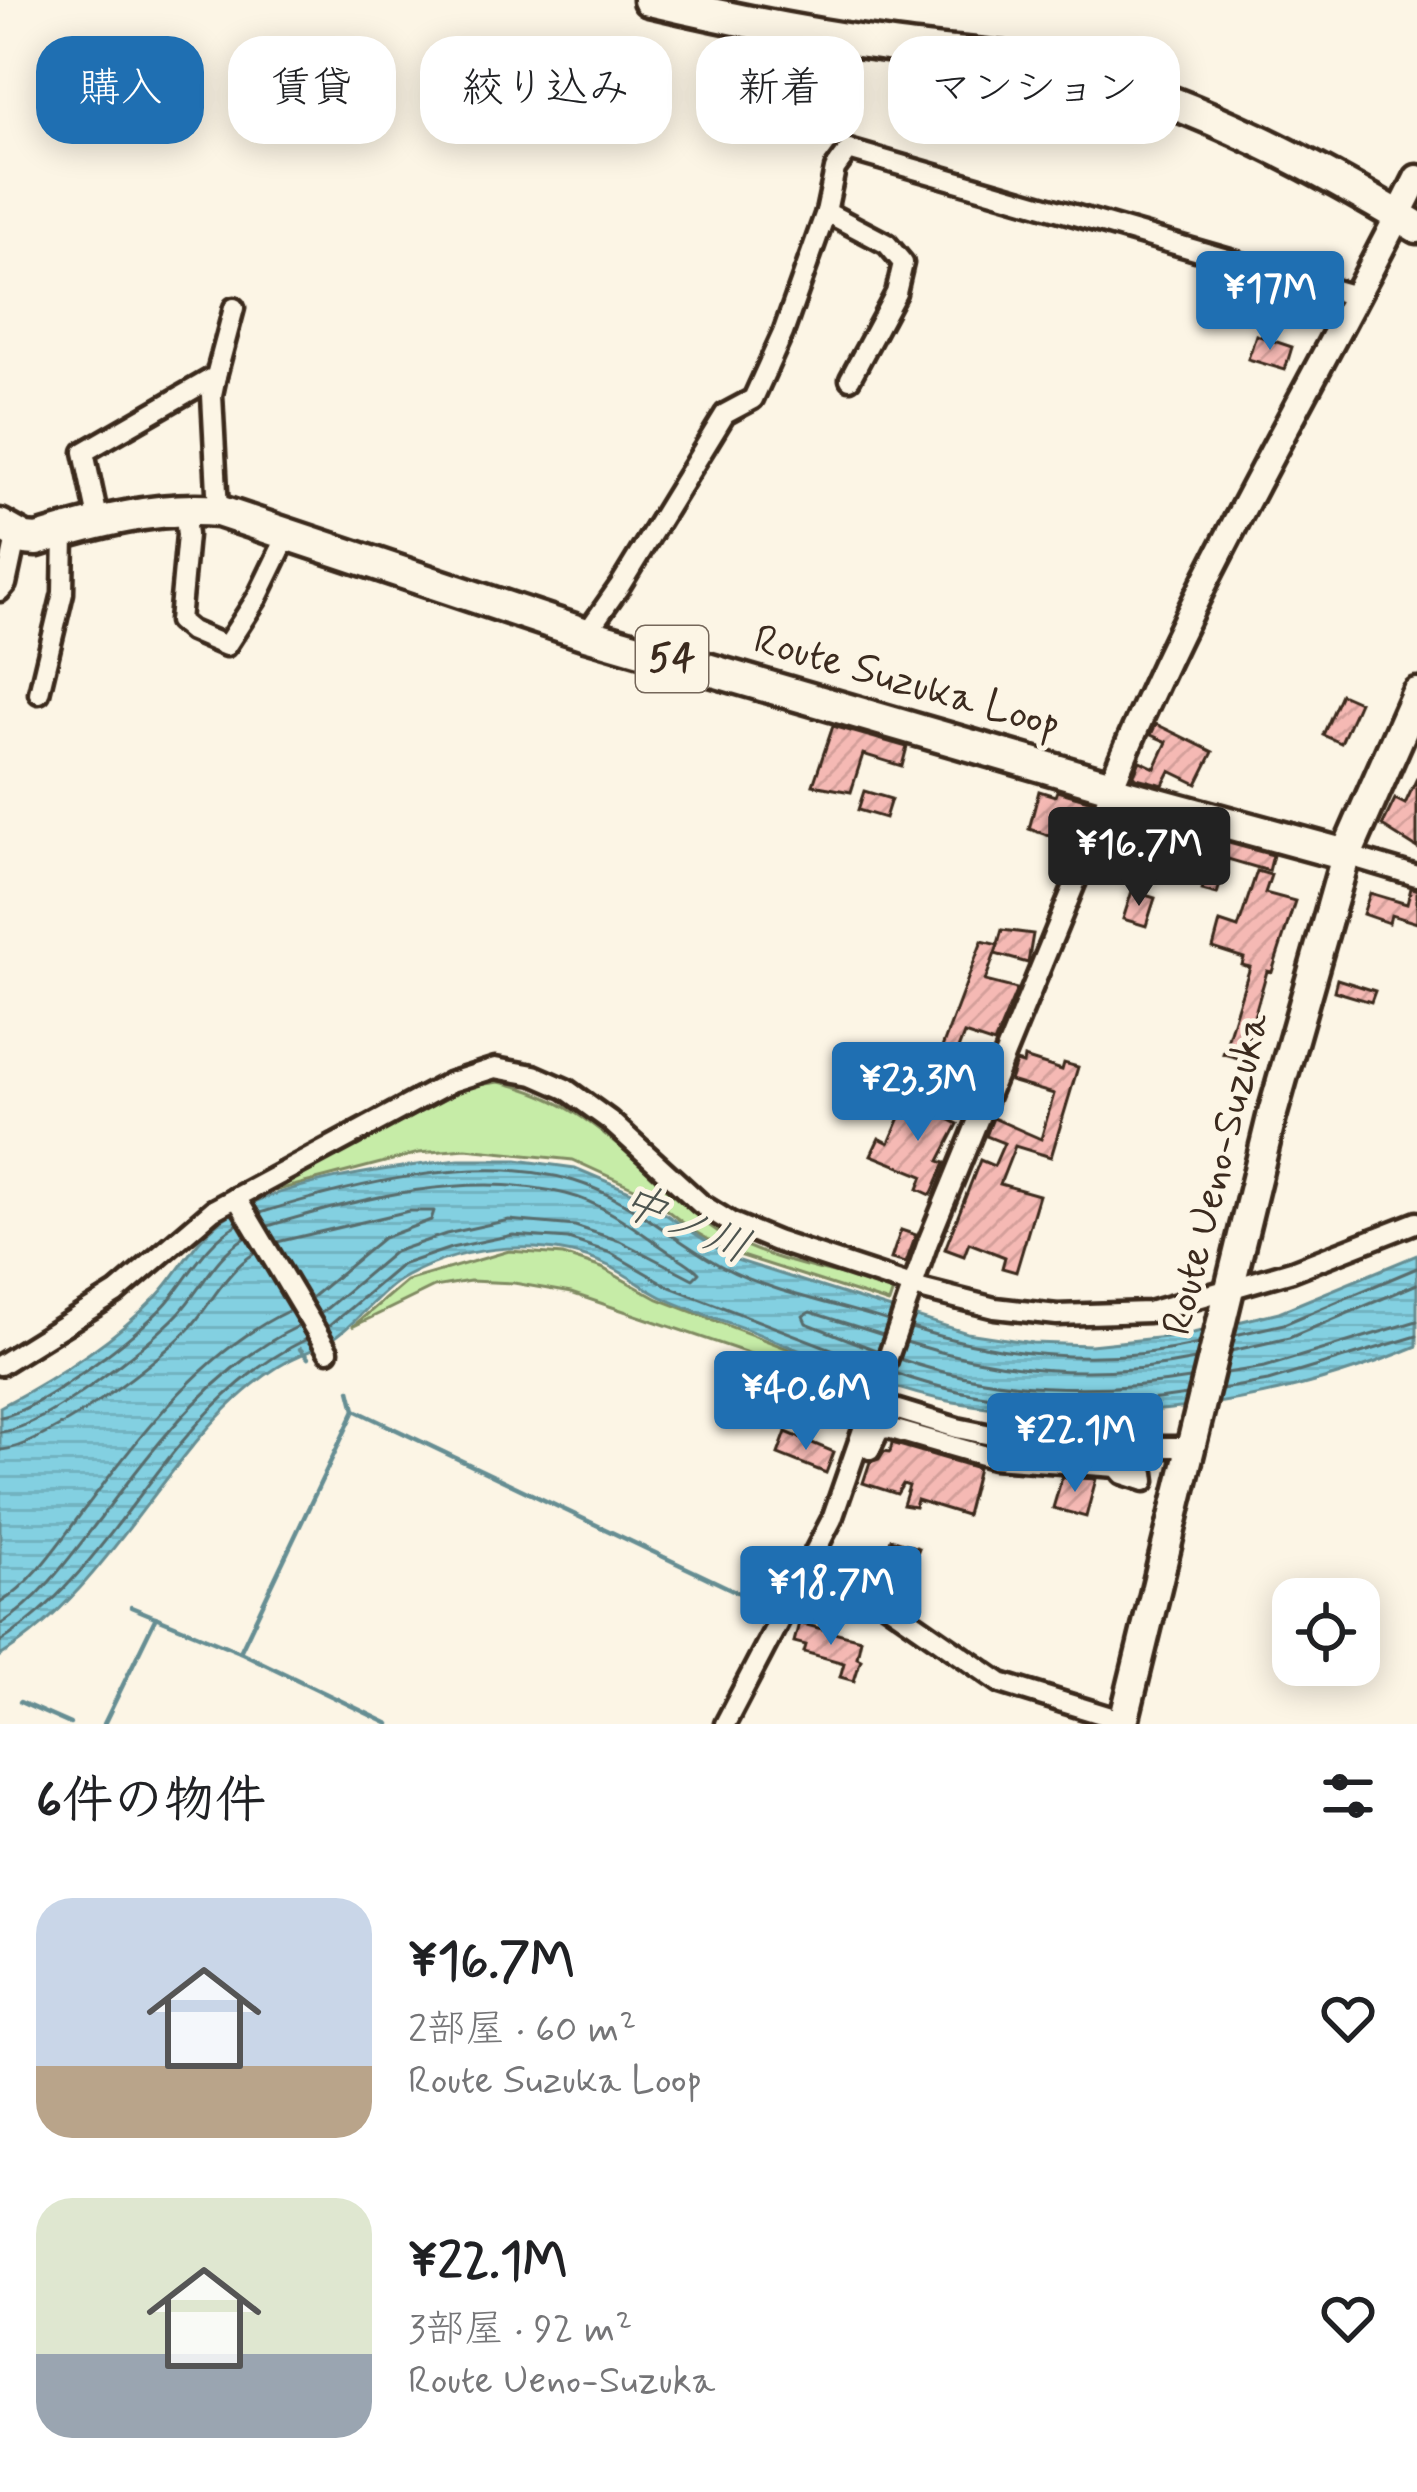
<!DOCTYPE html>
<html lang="ja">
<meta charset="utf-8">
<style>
:root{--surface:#fff;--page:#f6f6f6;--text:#202124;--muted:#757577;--accent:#1f6fb2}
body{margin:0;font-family:Mynerve,"Klee One",sans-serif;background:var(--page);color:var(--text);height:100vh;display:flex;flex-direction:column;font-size:45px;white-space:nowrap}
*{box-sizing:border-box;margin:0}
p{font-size:39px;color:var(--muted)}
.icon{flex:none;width:66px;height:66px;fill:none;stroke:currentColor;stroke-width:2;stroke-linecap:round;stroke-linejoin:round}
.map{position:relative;height:1724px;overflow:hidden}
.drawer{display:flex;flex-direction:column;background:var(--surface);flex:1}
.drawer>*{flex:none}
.hud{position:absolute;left:36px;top:36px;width:1347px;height:108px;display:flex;gap:24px}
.buttons{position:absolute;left:1272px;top:1578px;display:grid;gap:24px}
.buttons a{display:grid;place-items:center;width:108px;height:108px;border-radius:24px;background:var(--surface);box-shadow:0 6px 30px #0003;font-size:60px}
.price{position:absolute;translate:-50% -102px;padding:0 27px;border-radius:12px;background:var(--accent);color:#fff;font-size:39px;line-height:78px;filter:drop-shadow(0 3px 6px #0008)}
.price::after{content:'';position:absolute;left:50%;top:72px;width:36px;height:27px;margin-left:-18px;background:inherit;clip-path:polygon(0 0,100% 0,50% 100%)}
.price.on{background:#222;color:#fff}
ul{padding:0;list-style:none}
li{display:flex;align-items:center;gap:36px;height:300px;padding:0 36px}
li span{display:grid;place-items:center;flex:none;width:336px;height:240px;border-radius:36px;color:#555}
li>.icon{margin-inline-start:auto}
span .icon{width:144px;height:144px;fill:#fffc;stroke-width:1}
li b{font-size:51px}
h2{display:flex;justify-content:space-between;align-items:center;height:144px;padding:0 36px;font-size:51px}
.pill{padding:0 42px;border-radius:36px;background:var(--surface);box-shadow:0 6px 30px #0003;font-size:42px;line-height:108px}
.pill.on{background:var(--accent);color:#fff}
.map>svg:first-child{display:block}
.green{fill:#c6eca7;stroke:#808b62;stroke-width:3}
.water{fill:url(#water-rules);stroke:#668e93;stroke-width:3}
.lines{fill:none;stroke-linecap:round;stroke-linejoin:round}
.shore{stroke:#586c6c;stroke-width:3}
.stream{stroke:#668e93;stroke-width:4.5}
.building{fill:url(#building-hatch);stroke:#3b2a1e;stroke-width:3}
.minor-casing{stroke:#3b2a1e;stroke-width:27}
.tertiary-casing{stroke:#3b2a1e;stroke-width:33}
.secondary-casing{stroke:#3b2a1e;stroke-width:36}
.primary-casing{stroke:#3b2a1e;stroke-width:39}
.minor{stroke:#fcf5e5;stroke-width:18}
.tertiary{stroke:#fcf5e5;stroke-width:24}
.secondary{stroke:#fcf5e5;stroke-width:27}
.primary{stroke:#fcf5e5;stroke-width:30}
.labels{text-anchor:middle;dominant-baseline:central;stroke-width:10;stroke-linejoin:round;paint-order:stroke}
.shield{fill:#fcf5e5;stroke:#75675a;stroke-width:3}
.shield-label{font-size:39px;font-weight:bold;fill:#3b2a1e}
.street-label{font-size:42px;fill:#3b2a1e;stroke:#fcf5e5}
.water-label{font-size:45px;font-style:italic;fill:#4d544f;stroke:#fcf5e5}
</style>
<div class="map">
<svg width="1417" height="1724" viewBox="0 0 1417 1724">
<defs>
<pattern id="water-rules" width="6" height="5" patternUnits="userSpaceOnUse" patternTransform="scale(3)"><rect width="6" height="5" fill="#83d0e1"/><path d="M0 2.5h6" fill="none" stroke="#72b3c1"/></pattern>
<pattern id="building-hatch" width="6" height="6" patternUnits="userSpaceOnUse" patternTransform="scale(3)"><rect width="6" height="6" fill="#f5b9b4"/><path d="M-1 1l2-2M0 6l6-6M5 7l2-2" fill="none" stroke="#d39f9a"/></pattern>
</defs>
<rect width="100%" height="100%" fill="#fcf5e5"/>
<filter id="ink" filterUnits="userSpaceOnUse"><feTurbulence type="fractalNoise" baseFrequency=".00833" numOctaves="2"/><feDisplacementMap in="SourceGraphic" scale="24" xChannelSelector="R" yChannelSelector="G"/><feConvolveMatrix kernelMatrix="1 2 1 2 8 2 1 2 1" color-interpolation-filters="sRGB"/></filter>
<g filter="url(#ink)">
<g class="green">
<path d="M 499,1082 C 595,1102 637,1171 710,1226 C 756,1260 838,1273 894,1288 L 889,1303 L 730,1252 L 692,1230 L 645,1193 L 573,1160 L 466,1149 L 419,1153 L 259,1195 L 471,1086 Z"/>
<polygon points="509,1251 563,1255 602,1268 658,1299 862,1377 857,1390 571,1293 514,1283 470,1281 434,1287 352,1327 406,1281"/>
</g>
<path class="water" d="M 459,1160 L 517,1160 L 575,1168 L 632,1192 L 733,1259 L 967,1333 L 1033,1343 L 1091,1345 L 1185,1335 L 1279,1312 L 1417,1255 L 1417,1346 C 1272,1407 1109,1429 954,1402 C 890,1391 827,1361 766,1337 C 733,1323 696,1313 664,1298 C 645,1289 628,1275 609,1266 C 549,1237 466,1244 407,1276 C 378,1291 358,1323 331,1340 C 319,1348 303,1353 290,1360 C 256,1378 226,1407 201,1436 C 136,1512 86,1603 0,1656 L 0,1407 C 55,1378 112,1342 156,1297 C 180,1272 193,1241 222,1220 C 273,1182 395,1167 459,1160 Z"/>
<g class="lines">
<g class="shore">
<path d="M 260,1213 C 350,1185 480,1152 574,1181 C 630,1198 672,1240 723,1267 C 767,1291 839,1305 888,1321"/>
<path d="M 268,1226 C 360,1198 469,1170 566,1194 C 602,1203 632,1226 662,1247 C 674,1256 689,1262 699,1273 L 693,1279 L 620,1241 L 575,1226 L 509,1220 L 446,1234 L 394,1252 L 320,1314"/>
<polyline points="277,1242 409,1211 434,1211 431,1220 383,1238 311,1298"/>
<polyline points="328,1327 401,1265 451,1248 513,1235 568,1239 611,1253 670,1287 873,1365"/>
<path d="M 911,1328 C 1005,1357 1103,1366 1199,1344"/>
<polyline points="1235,1335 1284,1324 1417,1268"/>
<path d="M 906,1342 C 1001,1372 1097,1380 1195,1360"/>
<polyline points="878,1351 806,1323 803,1316 810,1312 883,1335"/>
<polyline points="1231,1351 1289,1338 1417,1284"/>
<path d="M 900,1359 C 990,1391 1097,1394 1190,1379"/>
<path d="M 895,1373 C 985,1406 1093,1410 1187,1395"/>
<polyline points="1226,1373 1265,1367 1417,1321"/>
<polyline points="1222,1389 1268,1381 1417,1336"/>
<path d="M 0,1417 C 36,1413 145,1330 169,1300 C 191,1273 207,1242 238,1224"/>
<path d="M 0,1432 C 41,1430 149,1345 178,1314 C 202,1288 215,1256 246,1237"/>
<path d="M 0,1450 C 42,1449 166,1357 194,1323 C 214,1298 228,1270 255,1253"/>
<path d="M 0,1603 C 35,1581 61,1540 86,1507 C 143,1432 203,1351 290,1310"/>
<path d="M 0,1625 C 42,1598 71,1556 101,1517 C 157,1444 214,1366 299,1326"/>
<path d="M 0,1642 C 123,1564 167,1405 307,1339"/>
</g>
<g class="stream">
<polyline points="300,1349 308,1358"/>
<polyline points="350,1390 355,1410 240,1652 389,1724"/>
<polyline points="355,1410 775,1610"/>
<polyline points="131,1607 240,1652"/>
<polyline points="20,1702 70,1724"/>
<polyline points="104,1724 156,1617"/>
</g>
</g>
<g class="building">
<polygon points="1256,335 1292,347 1285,370 1248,359"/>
<polygon points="1341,694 1359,702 1341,743 1323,735"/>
<polygon points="1156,724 1213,752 1197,784 1170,771 1163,785 1133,777 1140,761 1155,768 1167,742 1151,735"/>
<polygon points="833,726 907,747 902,766 863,754 851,792 813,785"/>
<polygon points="1417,778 1417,848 1382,826 1395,799 1405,804"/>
<polygon points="864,791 891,799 885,818 858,810"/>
<polygon points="1039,791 1055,796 1057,791 1092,801 1086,818 1062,811 1053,837 1029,829"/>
<polygon points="1199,835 1273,855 1269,871 1228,859 1217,894 1202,890 1214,852 1196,848"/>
<polygon points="1257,871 1271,875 1265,893 1295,901 1272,972 1267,971 1242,1059 1223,1054 1250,967 1242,965 1244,958 1213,948 1220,922 1238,928"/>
<polygon points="1411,888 1417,889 1417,923 1391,915 1389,923 1363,914 1370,893 1407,904"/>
<polygon points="1132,891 1155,898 1146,926 1123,919"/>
<polygon points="1002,930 1033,934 1028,963 995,954"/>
<polygon points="982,941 998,945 985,981 1017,989 994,1044 964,1034 942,1091 928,1085"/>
<polygon points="1337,979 1375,991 1371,1002 1334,991"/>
<polygon points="1024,1058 1062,1070 1064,1063 1078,1067 1051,1157 1015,1146 1000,1184 1039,1195 1016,1272 1002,1268 1005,1257 969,1243 964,1256 945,1249 980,1160 994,1166 1004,1143 986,1136 993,1118 1041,1139 1054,1094 1010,1081 1016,1062 1023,1064"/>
<polygon points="908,1099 958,1124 939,1161 945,1163 931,1195 918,1189 923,1176 871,1155 879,1138 889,1143"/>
<polygon points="901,1230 916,1235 906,1263 891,1259"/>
<polygon points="786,1432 834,1452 826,1473 778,1454"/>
<polygon points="892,1443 978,1468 966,1515 917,1500 915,1507 903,1505 909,1486 903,1484 897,1494 863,1483 870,1462 879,1459 884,1451 890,1452"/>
<polygon points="1062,1477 1096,1479 1086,1517 1053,1508"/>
<polygon points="891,1539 919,1548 912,1567 885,1558"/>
<polygon points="799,1623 861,1639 857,1657 861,1659 854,1681 840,1677 844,1663 804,1652 806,1645 794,1642"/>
</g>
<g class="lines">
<defs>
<g id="minor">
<polyline points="826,212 887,244 903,263 896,293 850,379"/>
<polyline points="216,376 212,395 218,511"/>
<polyline points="184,508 187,535 179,621 191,631 226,646 257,598 289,532"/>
<polyline points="99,523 84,452 216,376 234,308"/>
<polyline points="0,591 6,584 17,533"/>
<polyline points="586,634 621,584 725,414 753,399 783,333 826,212 835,169 849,150 1355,296"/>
<polyline points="39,693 63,593 64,532"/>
<polyline points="1346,855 1417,876"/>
<polyline points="236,1197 328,1351"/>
<polyline points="0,1365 116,1293 213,1210 451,1082 495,1068 534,1075 566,1089 609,1120 701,1204 730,1222 776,1241 924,1290 995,1308 1057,1315 1149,1312 1292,1271 1417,1222"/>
<polyline points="875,1403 957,1428 1025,1442"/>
<polyline points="1095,1447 1192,1447"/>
<path d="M 870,1449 L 879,1430 L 888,1428 L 993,1458 L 1117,1467 L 1123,1474 L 1145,1481 L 1144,1473 C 1104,1452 1049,1464 1015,1441"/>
<polyline points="816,1555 1001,1683 1124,1721"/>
<polyline points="725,1724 832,1519 928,1242 1092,842 1111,786"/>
</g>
<path id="tertiary" d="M 1111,786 C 1197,575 1316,381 1417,178"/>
<polyline id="secondary" points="1123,1724 1272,1115 1346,855"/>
<g id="primary">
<path d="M 649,0 C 730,19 810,35 893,46 C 956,55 1022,56 1084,73 C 1203,107 1312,164 1417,227"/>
<path d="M 0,525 L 25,539 L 37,540 C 96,522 156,506 218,511 L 586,634 L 1111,786 L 1118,793 L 1346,855 L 1417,694"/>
</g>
</defs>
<use href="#minor" class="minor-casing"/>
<use href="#tertiary" class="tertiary-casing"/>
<use href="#secondary" class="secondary-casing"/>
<use href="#primary" class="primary-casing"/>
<use href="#minor" class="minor"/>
<use href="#tertiary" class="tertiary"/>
<use href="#secondary" class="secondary"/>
<use href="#primary" class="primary"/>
</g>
</g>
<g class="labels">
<rect class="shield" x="636" y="626" width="72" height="66" rx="9"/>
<g class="shield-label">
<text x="672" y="659">54</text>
</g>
<g class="street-label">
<text transform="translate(907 683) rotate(16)">Route Suzuka Loop</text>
<text transform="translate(1217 1174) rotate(-76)">Route Ueno-Suzuka</text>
</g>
<g class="water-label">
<text transform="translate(685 1225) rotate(23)">中ノ川</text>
</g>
</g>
</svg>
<div class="buttons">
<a><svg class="icon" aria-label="locate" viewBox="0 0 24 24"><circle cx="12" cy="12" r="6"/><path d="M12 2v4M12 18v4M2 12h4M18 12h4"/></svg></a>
</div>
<b class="price" style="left:1270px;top:353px">¥17M</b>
<b class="price on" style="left:1139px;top:909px">¥16.7M</b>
<b class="price" style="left:918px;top:1144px">¥23.3M</b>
<b class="price" style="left:806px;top:1453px">¥40.6M</b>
<b class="price" style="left:1075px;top:1495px">¥22.1M</b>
<b class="price" style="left:831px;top:1648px">¥18.7M</b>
<div class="hud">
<a class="pill on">購入</a>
<a class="pill">賃貸</a>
<a class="pill">絞り込み</a>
<a class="pill">新着</a>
<a class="pill">マンション</a>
</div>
</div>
<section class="drawer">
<h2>6件の物件<svg class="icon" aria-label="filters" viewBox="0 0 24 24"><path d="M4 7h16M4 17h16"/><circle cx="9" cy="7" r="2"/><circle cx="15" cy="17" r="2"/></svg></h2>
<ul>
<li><span style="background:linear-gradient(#c9d6e8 70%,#b9a48a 0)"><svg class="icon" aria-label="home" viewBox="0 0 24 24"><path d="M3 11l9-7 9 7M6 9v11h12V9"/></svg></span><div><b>¥16.7M</b><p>2部屋 · 60 m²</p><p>Route Suzuka Loop</p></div><svg class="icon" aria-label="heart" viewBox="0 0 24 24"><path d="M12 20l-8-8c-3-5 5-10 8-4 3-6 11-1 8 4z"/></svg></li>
<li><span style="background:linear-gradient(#dfe7d0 65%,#9aa5b1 0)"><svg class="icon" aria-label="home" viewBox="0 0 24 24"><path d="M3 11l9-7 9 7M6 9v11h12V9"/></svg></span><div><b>¥22.1M</b><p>3部屋 · 92 m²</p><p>Route Ueno-Suzuka</p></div><svg class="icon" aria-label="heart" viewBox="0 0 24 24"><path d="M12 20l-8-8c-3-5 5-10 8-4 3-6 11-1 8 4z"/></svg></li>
</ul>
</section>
